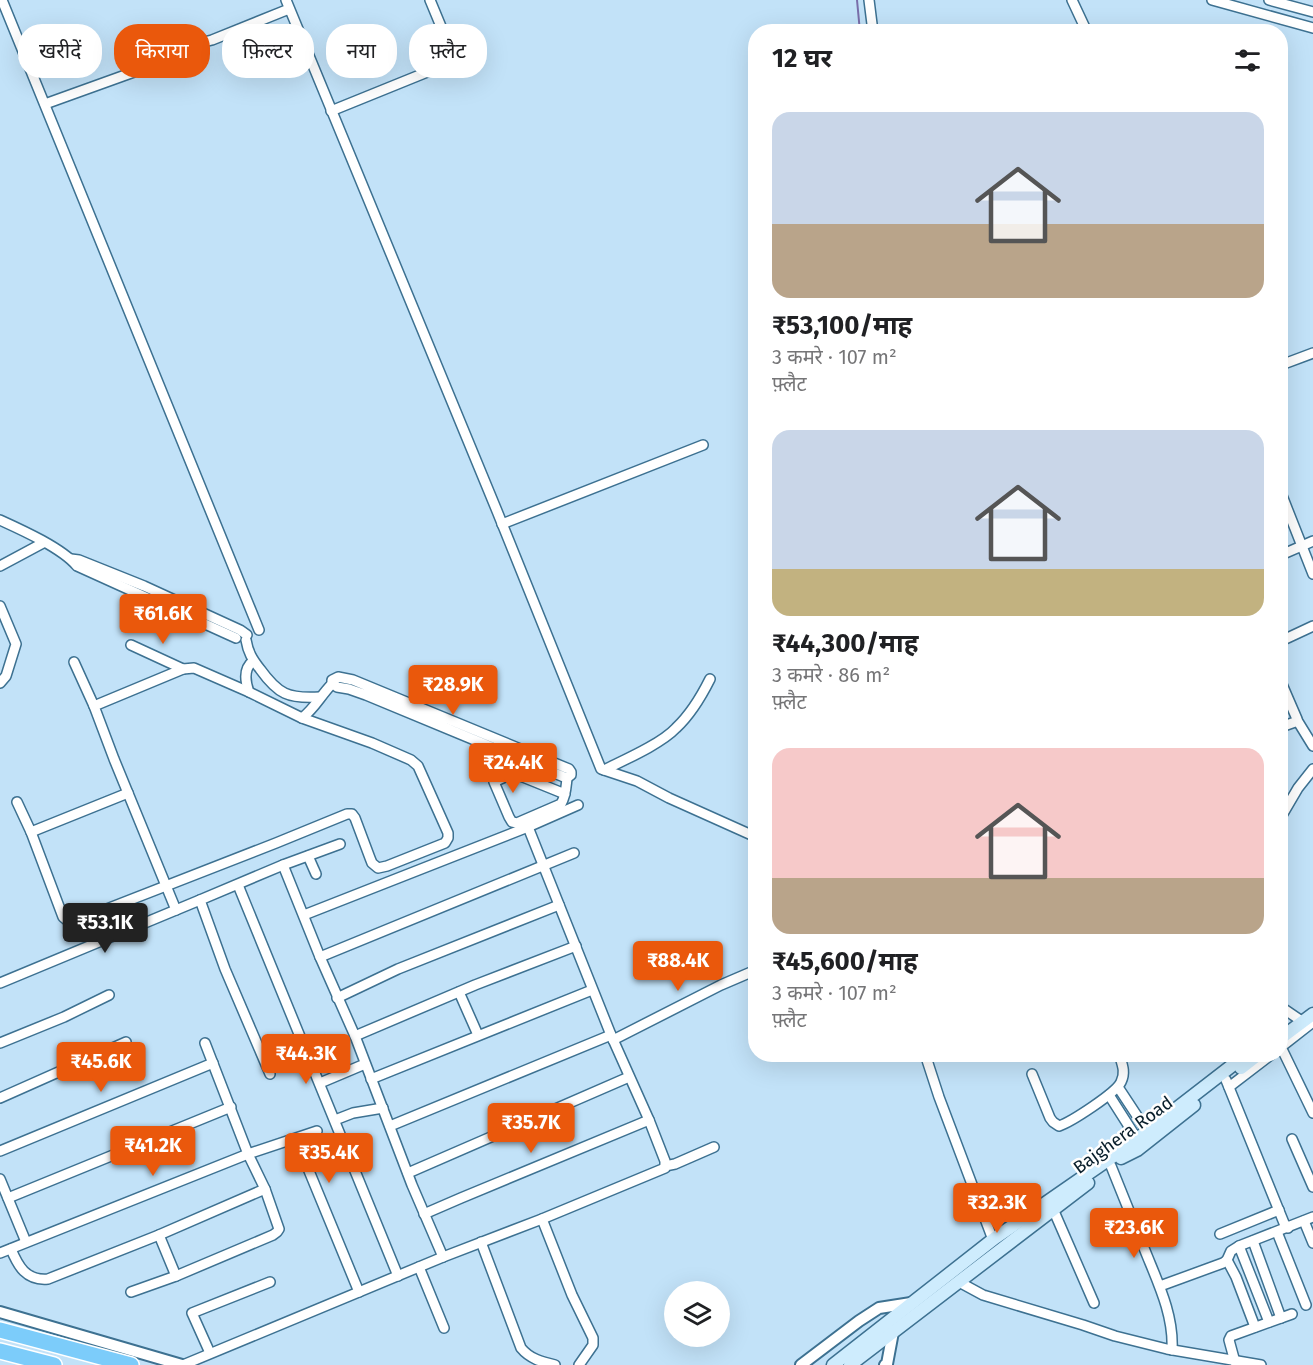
<!DOCTYPE html>
<html lang="hi">
<meta charset="utf-8">
<style>
:root{--surface:#fff;--page:#f6f6f6;--text:#202124;--muted:#757577;--accent:#ea580c}
body{margin:0;font-family:"Fira Sans","Noto Sans Devanagari",sans-serif;background:var(--page);color:var(--text);height:100vh;display:flex;flex-direction:column;font-size:22px;white-space:nowrap}
*{box-sizing:border-box;margin:0}
p{font-size:20px;color:var(--muted)}
.icon{flex:none;width:33px;height:33px;fill:none;stroke:currentColor;stroke-width:2;stroke-linecap:round;stroke-linejoin:round}
.map{position:relative;flex:1;overflow:hidden}
.drawer{position:absolute;left:748px;top:24px;width:540px;height:1038px;display:flex;flex-direction:column;background:var(--surface);border-radius:24px;box-shadow:0 6px 24px #0002}
.drawer>*{flex:none}
.top-card{position:absolute;left:18px;top:24px;width:570px;height:54px;display:flex;gap:12px}
.controls{position:absolute;left:664px;top:1281px;display:grid;gap:12px}
.controls a{display:grid;place-items:center;width:66px;height:66px;border-radius:50%;background:var(--surface);box-shadow:0 6px 24px #0002;font-size:30px}
.price{position:absolute;translate:-50% -51px;padding:0 14px;border-radius:6px;background:var(--accent);color:#fff;font-size:20px;line-height:39px;filter:drop-shadow(0 2px 3px #0008)}
.price::after{content:'';position:absolute;left:50%;top:36px;width:18px;height:14px;margin-left:-9px;background:inherit;clip-path:polygon(0 0,100% 0,50% 100%)}
.price.selected{background:#222;color:#fff}
ul{padding:0;list-style:none}
li{display:grid;align-content:center;gap:12px;height:318px;padding:0 24px}
li span{display:grid;place-items:center;height:186px;border-radius:18px;color:#555}
li>.icon{margin-inline-start:auto}
span .icon{width:108px;height:108px;fill:#fffc;stroke-width:1}
li b{font-size:26px}
h2{display:flex;justify-content:space-between;align-items:center;height:72px;padding:0 24px;font-size:26px}
.pill{padding:0 21px;border-radius:24px;background:var(--surface);box-shadow:0 6px 24px #0002;font-size:21px;line-height:54px}
.pill.selected{background:var(--accent);color:#fff}
.map>svg:first-child{display:block}
.lines{fill:none;stroke-linecap:round;stroke-linejoin:round}
.stream{stroke:#796eaa;stroke-width:2}
.minor-casing{stroke:#3d7191;stroke-width:12}
.tertiary-casing{stroke:#3d7191;stroke-width:14}
.secondary-casing{stroke:#3d7191;stroke-width:15}
.trunk-casing{stroke:#fff;stroke-width:18}
.minor{stroke:#fff;stroke-width:9}
.tertiary{stroke:#fff;stroke-width:10}
.secondary{stroke:#ceecfd;stroke-width:12}
.trunk{stroke:#7cccfa;stroke-width:15}
.labels{text-anchor:middle;dominant-baseline:central;stroke-width:5;stroke-linejoin:round;paint-order:stroke}
.street-label{font-size:18px;fill:#081e2b;stroke:#fefefe}
</style>
<div class="map">
<svg width="1313" height="1365" viewBox="0 0 1313 1365">
<rect width="100%" height="100%" fill="#c2e2f8"/>
<g class="lines">
<polyline class="stream" points="857,0 860,32"/>
<defs>
<g id="minor">
<polyline points="2,0 259,630"/>
<polyline points="286,0 497,511 601,769 637,781 669,798 756,837"/>
<polyline points="869,0 873,32"/>
<polyline points="1072,0 1087,32"/>
<polyline points="1212,0 1313,28"/>
<polyline points="1269,0 1313,12"/>
<polyline points="45,104 145,68 171,57 192,45 212,40 289,9"/>
<path d="M 331,111 L 447,64 C 451,61 453,58 452,53 L 430,0"/>
<polyline points="1281,365 1313,353"/>
<polyline points="1281,493 1313,574"/>
<path d="M 0,520 C 22,530 62,548 77,566 L 236,638"/>
<polyline points="502,524 703,445"/>
<polyline points="1281,555 1313,541"/>
<polyline points="71,559 79,560 144,586 240,630 247,635"/>
<polyline points="0,566 43,543"/>
<polyline points="0,606 16,644 6,676 0,683"/>
<path d="M 246,640 C 248,652 252,659 260,669 C 278,694 288,699 320,697"/>
<polyline points="1281,641 1313,626"/>
<polyline points="131,645 183,669"/>
<polyline points="74,662 94,706"/>
<polygon points="338,677 353,680 569,769 571,772 571,775 567,778 564,777 366,695 349,689 337,687 332,682 332,680"/>
<polyline points="1281,682 1297,719 1295,722 1281,727"/>
<path d="M 302,718 C 315,708 321,695 332,684"/>
<polyline points="1297,720 1313,746"/>
<path d="M 604,770 C 624,760 661,744 676,728 C 691,714 701,697 710,679"/>
<path d="M 565,794 L 518,775 L 509,775 L 494,782 L 509,817 L 512,822 L 517,823 L 561,804 C 566,796 566,787 567,778"/>
<path d="M 17,802 L 31,832 L 63,917 L 69,922 L 76,921 L 276,843 L 347,814 L 352,814 L 355,818 L 370,858 L 372,863 L 378,868 L 387,866 L 445,843 L 448,838 L 448,833 L 418,766 L 411,760 L 372,743 L 302,718 L 249,692 C 245,681 243,669 253,661"/>
<polyline points="1281,817 1298,788 1313,769"/>
<polyline points="31,832 128,793"/>
<polyline points="308,856 316,874"/>
<polyline points="283,865 320,957 355,1036 412,1185 443,1257"/>
<polyline points="238,885 398,1276"/>
<polyline points="176,910 114,759 94,706 183,669 194,668 249,692"/>
<polyline points="304,915 528,827 578,805"/>
<polyline points="320,957 574,853"/>
<polyline points="0,983 200,900"/>
<polyline points="459,992 478,1035"/>
<polyline points="337,998 398,969 559,905"/>
<polyline points="1281,1007 1303,1022"/>
<polyline points="355,1036 475,985 576,946"/>
<polyline points="613,1040 721,985 756,970"/>
<polyline points="0,1043 64,1017 109,995"/>
<polyline points="1281,1047 1313,1113"/>
<polyline points="1281,1047 1313,1022"/>
<polyline points="925,1054 939,1097 993,1240"/>
<polyline points="270,1074 225,969 200,900 283,865 340,844"/>
<path d="M 1032,1074 L 1050,1118 L 1053,1122 L 1059,1126 C 1071,1122 1116,1093 1121,1082 C 1126,1072 1122,1064 1119,1054"/>
<polyline points="371,1079 592,990"/>
<polyline points="1226,1080 1284,1223 1288,1228"/>
<polyline points="320,1083 365,1064"/>
<polyline points="1118,1087 1147,1131"/>
<polyline points="1229,1087 1272,1054"/>
<polyline points="1109,1095 1137,1139"/>
<polyline points="0,1098 126,1042"/>
<polyline points="335,1120 353,1113 383,1108"/>
<polyline points="390,1126 611,1035"/>
<polyline points="1292,1139 1313,1187"/>
<polyline points="0,1151 213,1063"/>
<polyline points="307,1166 359,1292"/>
<polyline points="665,1166 675,1164 714,1147"/>
<path d="M 1111,1166 C 1122,1193 1133,1221 1144,1248 C 1157,1281 1174,1314 1172,1350"/>
<polyline points="408,1173 629,1077"/>
<polyline points="0,1179 26,1242"/>
<polyline points="8,1198 231,1107"/>
<polyline points="1053,1209 1094,1303"/>
<polyline points="424,1214 461,1198 649,1120"/>
<polyline points="542,1219 572,1295 593,1338 593,1345 579,1365"/>
<polyline points="1304,1221 1313,1243"/>
<polyline points="1277,1232 1306,1305"/>
<polyline points="1220,1234 1279,1210"/>
<polyline points="159,1235 176,1276"/>
<polyline points="1253,1241 1281,1318"/>
<path d="M 481,1242 L 521,1348 C 530,1359 542,1362 555,1365"/>
<polyline points="1239,1246 1269,1322"/>
<path d="M 11,1249 C 18,1266 26,1281 48,1279 L 159,1235 L 265,1189"/>
<polyline points="0,1253 248,1154 317,1131"/>
<polyline points="1227,1260 1236,1277 1255,1327"/>
<polyline points="419,1267 444,1328"/>
<polyline points="959,1282 983,1295 1083,1325 1115,1336 1167,1349 1261,1365"/>
<polyline points="1160,1286 1223,1263 1227,1260 1231,1251 1239,1246 1313,1217"/>
<polyline points="131,1292 176,1276 273,1235 277,1232 279,1229 265,1189 248,1154 205,1043"/>
<polyline points="210,1353 192,1313 270,1282"/>
<polyline points="1235,1362 1229,1340 1231,1336 1292,1314"/>
<polyline points="183,1365 443,1257 542,1219 665,1168 665,1161 649,1120 611,1035 528,827"/>
</g>
<g id="tertiary">
<polyline points="0,1312 182,1365"/>
<polyline points="801,1365 859,1321 879,1308 911,1303"/>
<polyline points="885,1365 887,1364 893,1332"/>
</g>
<g id="secondary">
<polyline points="1281,1038 1313,1014"/>
<polyline points="1241,1068 1259,1054"/>
<polyline points="1121,1158 1137,1150 1194,1105"/>
<polyline points="833,1365 995,1238 1128,1146 1247,1054"/>
<polyline points="850,1365 1088,1183"/>
</g>
<g id="trunk">
<polyline points="0,1330 131,1365"/>
<polyline points="0,1351 54,1365"/>
</g>
</defs>
<use href="#minor" class="minor-casing"/>
<use href="#tertiary" class="tertiary-casing"/>
<use href="#secondary" class="secondary-casing"/>
<use href="#trunk" class="trunk-casing"/>
<use href="#minor" class="minor"/>
<use href="#tertiary" class="tertiary"/>
<use href="#secondary" class="secondary"/>
<use href="#trunk" class="trunk"/>
</g>
<g class="labels">
<g class="street-label">
<text transform="translate(1123 1135) rotate(-36)">Bajghera Road</text>
</g>
</g>
</svg>
<div class="controls">
<a><svg class="icon" aria-label="layers" viewBox="0 0 24 24"><path d="M12 4l9 5-9 5-9-5zM3 14l9 5 9-5"/></svg></a>
</div>
<b class="price" style="left:163px;top:645px">₹61.6K</b>
<b class="price" style="left:453px;top:716px">₹28.9K</b>
<b class="price" style="left:513px;top:794px">₹24.4K</b>
<b class="price selected" style="left:105px;top:954px">₹53.1K</b>
<b class="price" style="left:678px;top:992px">₹88.4K</b>
<b class="price" style="left:306px;top:1085px">₹44.3K</b>
<b class="price" style="left:101px;top:1093px">₹45.6K</b>
<b class="price" style="left:531px;top:1154px">₹35.7K</b>
<b class="price" style="left:153px;top:1177px">₹41.2K</b>
<b class="price" style="left:329px;top:1184px">₹35.4K</b>
<b class="price" style="left:997px;top:1234px">₹32.3K</b>
<b class="price" style="left:1134px;top:1259px">₹23.6K</b>
<div class="top-card">
<a class="pill">खरीदें</a>
<a class="pill selected">किराया</a>
<a class="pill">फ़िल्टर</a>
<a class="pill">नया</a>
<a class="pill">फ़्लैट</a>
</div>
<section class="drawer">
<h2>12 घर<svg class="icon" aria-label="filters" viewBox="0 0 24 24"><path d="M4 7h16M4 17h16"/><circle cx="9" cy="7" r="2"/><circle cx="15" cy="17" r="2"/></svg></h2>
<ul>
<li><span style="background:linear-gradient(#c9d6e8 60%,#b9a48a 0)"><svg class="icon" aria-label="home" viewBox="0 0 24 24"><path d="M3 11l9-7 9 7M6 9v11h12V9"/></svg></span><div><b>₹53,100/माह</b><p>3 कमरे · 107 m²</p><p>फ़्लैट</p></div></li>
<li><span style="background:linear-gradient(#c9d6e8 75%,#c2b280 0)"><svg class="icon" aria-label="home" viewBox="0 0 24 24"><path d="M3 11l9-7 9 7M6 9v11h12V9"/></svg></span><div><b>₹44,300/माह</b><p>3 कमरे · 86 m²</p><p>फ़्लैट</p></div></li>
<li><span style="background:linear-gradient(#f6c9c9 70%,#b9a48a 0)"><svg class="icon" aria-label="home" viewBox="0 0 24 24"><path d="M3 11l9-7 9 7M6 9v11h12V9"/></svg></span><div><b>₹45,600/माह</b><p>3 कमरे · 107 m²</p><p>फ़्लैट</p></div></li>
</ul>
</section>
</div>
